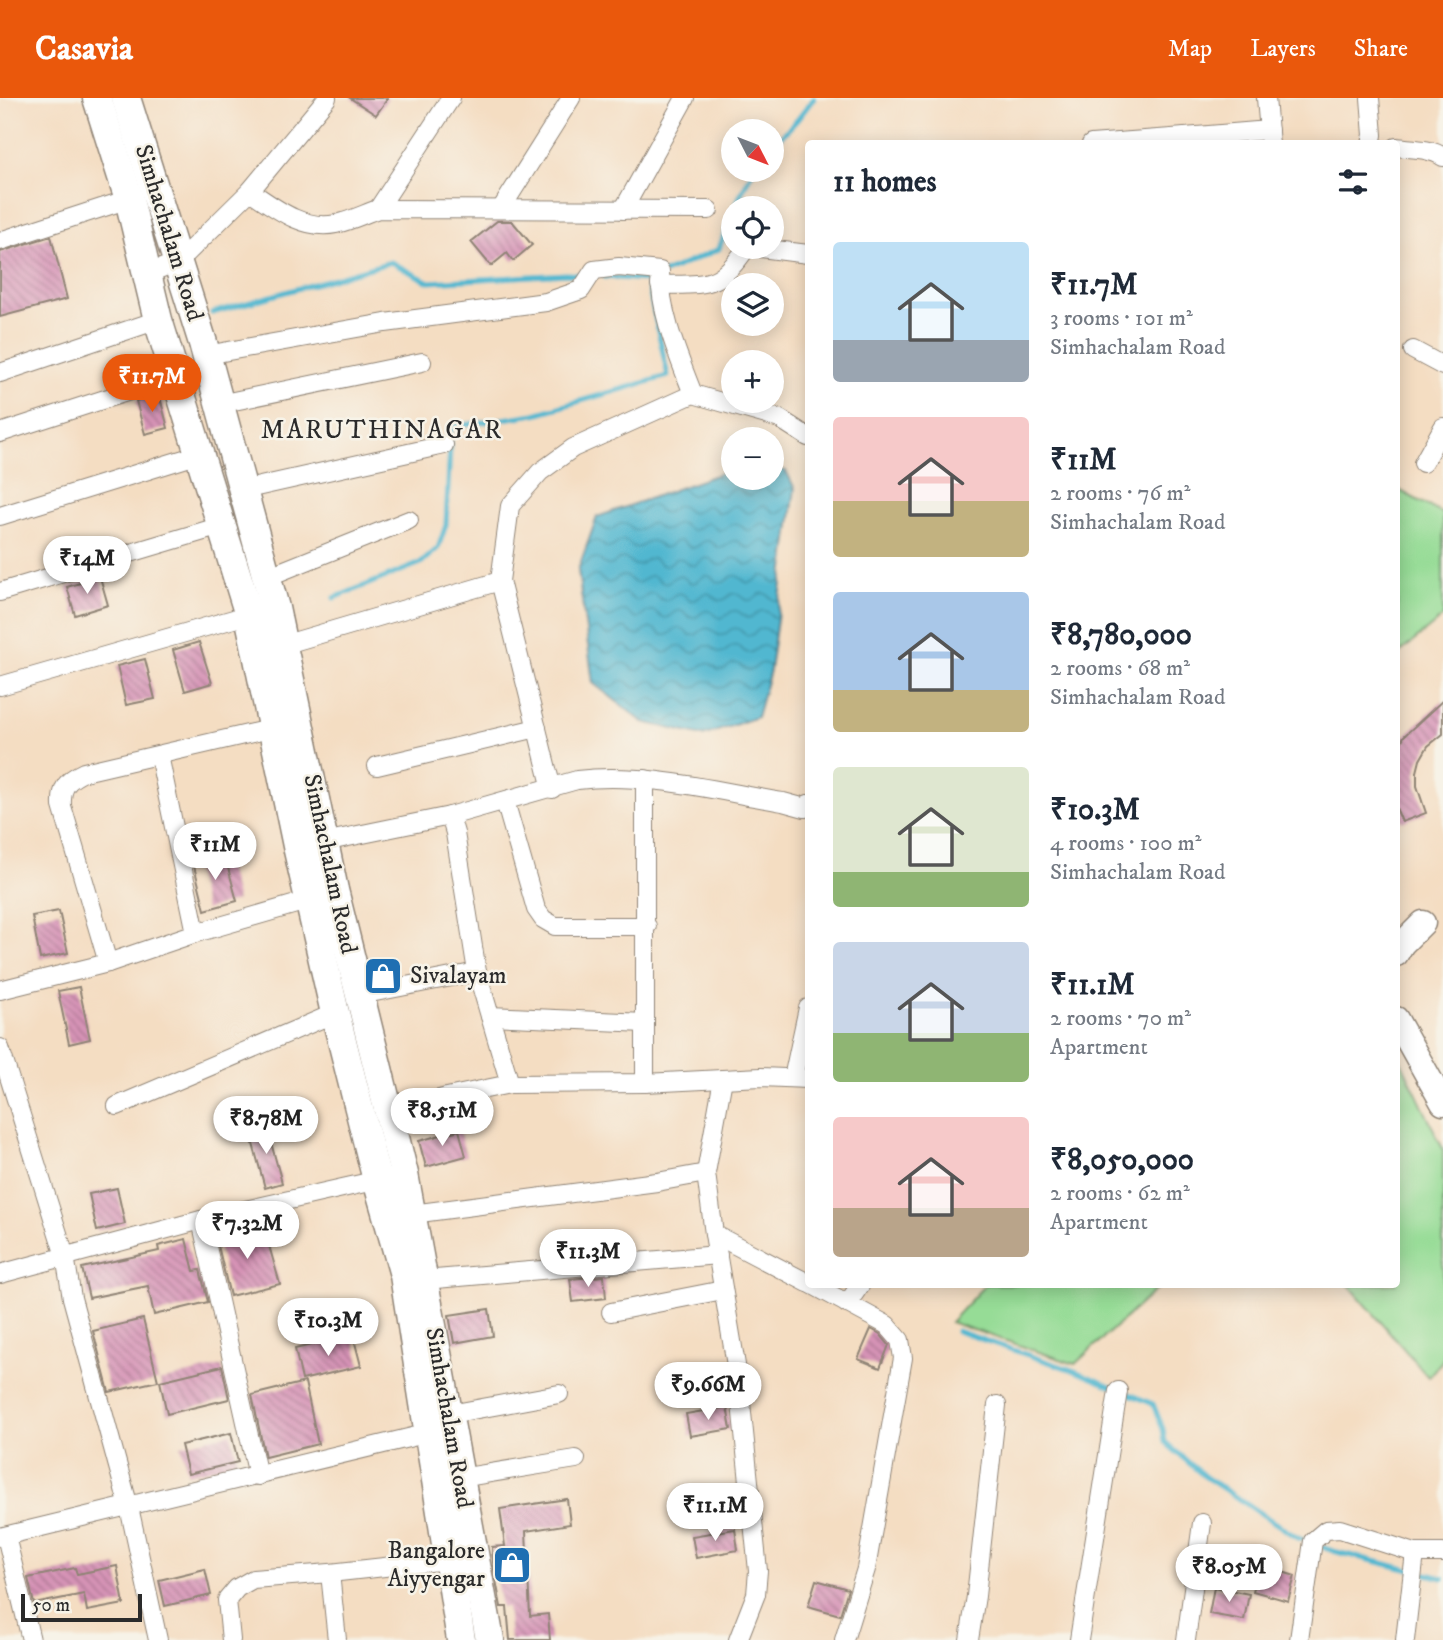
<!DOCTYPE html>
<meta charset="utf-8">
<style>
:root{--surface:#fff;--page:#f6f6f7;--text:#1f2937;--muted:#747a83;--accent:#ea580c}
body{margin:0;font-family:"IM FELL DW Pica",serif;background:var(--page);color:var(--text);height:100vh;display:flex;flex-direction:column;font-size:26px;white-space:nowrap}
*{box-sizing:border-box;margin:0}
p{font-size:23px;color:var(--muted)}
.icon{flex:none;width:38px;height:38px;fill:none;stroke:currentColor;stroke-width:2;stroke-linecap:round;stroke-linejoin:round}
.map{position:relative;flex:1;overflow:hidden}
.panel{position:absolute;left:805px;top:42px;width:595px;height:1148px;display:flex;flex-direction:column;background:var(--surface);border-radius:7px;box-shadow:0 4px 18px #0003}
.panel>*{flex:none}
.needle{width:46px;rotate:132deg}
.fabs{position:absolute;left:721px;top:21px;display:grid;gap:14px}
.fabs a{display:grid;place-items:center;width:63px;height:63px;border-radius:50%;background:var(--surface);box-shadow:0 4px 18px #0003;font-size:35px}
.scale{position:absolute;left:21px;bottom:18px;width:121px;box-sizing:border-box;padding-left:7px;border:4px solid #2b2b2b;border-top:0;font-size:19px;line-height:24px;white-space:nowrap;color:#2b2b2b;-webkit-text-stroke:5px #f7f3e8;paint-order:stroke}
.price{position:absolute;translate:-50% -60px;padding:0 16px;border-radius:24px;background:#fff;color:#222;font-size:23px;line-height:46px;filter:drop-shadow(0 2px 4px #0008)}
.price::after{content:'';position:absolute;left:50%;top:42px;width:21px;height:16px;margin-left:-10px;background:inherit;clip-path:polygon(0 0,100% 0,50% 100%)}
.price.active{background:var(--accent);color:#fff}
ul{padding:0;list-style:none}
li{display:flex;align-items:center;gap:21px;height:175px;padding:0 28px}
li span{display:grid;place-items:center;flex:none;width:196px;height:140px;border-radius:7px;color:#555}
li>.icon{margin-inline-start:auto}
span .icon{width:84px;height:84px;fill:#fffc;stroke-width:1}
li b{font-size:30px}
h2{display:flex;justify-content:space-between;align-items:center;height:84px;padding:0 28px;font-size:30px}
header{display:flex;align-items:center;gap:42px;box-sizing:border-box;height:98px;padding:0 35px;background:var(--accent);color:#fff}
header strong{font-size:33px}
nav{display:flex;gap:38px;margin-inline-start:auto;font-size:24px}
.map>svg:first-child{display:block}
.grass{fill:#96dc96;stroke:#608460;stroke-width:2}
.water{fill:url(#water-waves);stroke:#3e717e;stroke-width:2}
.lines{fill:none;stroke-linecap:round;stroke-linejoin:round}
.stream{stroke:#51b7d0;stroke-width:5}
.building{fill:url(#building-back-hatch)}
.street-casing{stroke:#908476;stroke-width:20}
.secondary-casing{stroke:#908476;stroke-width:27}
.primary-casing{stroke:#908476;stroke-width:31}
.street{stroke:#fff;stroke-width:18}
.secondary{stroke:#fff;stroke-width:24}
.primary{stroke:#fff;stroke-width:28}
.labels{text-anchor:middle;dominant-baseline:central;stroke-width:5;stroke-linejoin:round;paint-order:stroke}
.street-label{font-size:24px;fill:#2b2b2b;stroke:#f7f3e8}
.poi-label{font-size:24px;fill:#2b2b2b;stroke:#f7f3e8;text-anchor:start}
.neighbourhood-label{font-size:26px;letter-spacing:2px;fill:#2b2b2b;stroke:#f7f3e8}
</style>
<header>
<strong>Casavia</strong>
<nav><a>Map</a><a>Layers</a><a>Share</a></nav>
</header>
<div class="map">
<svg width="1443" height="1542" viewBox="0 0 1443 1542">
<defs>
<pattern id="water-waves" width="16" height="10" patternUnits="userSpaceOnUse" patternTransform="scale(1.75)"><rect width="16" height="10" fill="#51b7d0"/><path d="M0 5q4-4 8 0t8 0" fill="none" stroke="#4395a9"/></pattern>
<pattern id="building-back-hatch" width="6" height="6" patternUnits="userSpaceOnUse" patternTransform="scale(1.75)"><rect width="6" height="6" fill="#d693b6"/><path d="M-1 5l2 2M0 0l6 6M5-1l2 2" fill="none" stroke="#ae7894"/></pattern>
</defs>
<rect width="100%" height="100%" fill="#f7f3e8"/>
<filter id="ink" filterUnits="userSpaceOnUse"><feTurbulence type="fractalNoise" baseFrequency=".0143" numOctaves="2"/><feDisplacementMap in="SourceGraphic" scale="14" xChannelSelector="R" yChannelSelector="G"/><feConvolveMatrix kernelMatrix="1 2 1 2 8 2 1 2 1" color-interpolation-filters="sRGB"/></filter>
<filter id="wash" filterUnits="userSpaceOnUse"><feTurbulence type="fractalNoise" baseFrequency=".00686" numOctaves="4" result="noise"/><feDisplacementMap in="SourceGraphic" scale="28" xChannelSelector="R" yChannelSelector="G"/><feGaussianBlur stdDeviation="1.57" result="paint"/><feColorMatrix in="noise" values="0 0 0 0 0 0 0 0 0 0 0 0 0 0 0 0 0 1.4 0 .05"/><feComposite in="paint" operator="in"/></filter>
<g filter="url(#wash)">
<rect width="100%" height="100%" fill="#f4ddc2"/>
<g class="grass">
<polygon points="1397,391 1443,416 1443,519 1397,557"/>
<polygon points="1397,955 1443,1051 1443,1262 1428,1279 1349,1187 1396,1186"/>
<polygon points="985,1187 985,1186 1161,1187 1075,1266 950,1224"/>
</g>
<polygon class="water" points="733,371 733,380 772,380 772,371 786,373 795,391 770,572 757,619 703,638 643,624 593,585 578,472 597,419"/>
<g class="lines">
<g class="stream">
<polyline points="772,48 797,22 814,0"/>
<polyline points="734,110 753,72"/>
<polyline points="664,175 719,151 733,111"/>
<polyline points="605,179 647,182"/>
<polyline points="212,215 391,164 429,184 566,176 585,177"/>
<polyline points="334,500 421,465 438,450 446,427 451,329 535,316 668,278 647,182 655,178"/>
<polyline points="957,1233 1075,1273 1153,1306 1163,1331 1165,1344 1204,1378 1298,1440 1333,1453 1443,1480"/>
</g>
</g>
<g id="blocks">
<g class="building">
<polygon points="350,0 388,0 376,17"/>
<polygon points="497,123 512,123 532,147 513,163 507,155 491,168 471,144"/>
<polygon points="51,138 67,201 0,219 0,154"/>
<polygon points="159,296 168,330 145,336 136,303"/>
<polygon points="100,479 108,507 75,517 67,489"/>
<polygon points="199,544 212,585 185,593 173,552"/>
<polygon points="145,561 155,601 126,607 117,568"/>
<polygon points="1443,602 1443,636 1428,648 1420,662 1417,674 1417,688 1426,715 1402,724 1396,710 1396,657 1404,638"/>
<polygon points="224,755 237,803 205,812 193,764"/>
<polygon points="59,813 68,855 40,861 32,818"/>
<polygon points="79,889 90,941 69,946 58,893"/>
<polygon points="266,1026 282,1085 265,1090 249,1031"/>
<polygon points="459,1032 466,1058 426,1069 419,1043"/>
<polygon points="117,1090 125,1126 97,1133 89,1096"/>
<polygon points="263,1127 280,1186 230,1198 216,1139"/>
<polygon points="186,1141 194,1173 200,1172 208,1204 154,1217 148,1188 89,1200 82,1170 159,1153 158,1148"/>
<polygon points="604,1178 606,1200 573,1204 570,1181"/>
<polygon points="489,1211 493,1238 454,1245 449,1217"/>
<polygon points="143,1221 158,1283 109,1294 93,1233"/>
<polygon points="871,1231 880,1236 889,1247 880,1270 858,1261"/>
<polygon points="353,1237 361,1268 302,1282 295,1251"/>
<polygon points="222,1268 229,1301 167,1316 160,1283"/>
<polygon points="305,1284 318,1346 265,1359 252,1297"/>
<polygon points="727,1309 731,1331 690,1338 686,1316"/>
<polygon points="231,1335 238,1364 188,1376 181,1347"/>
<polygon points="567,1401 570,1426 526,1433 530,1518 548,1516 550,1542 510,1542 507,1509 501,1509 493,1466 492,1449 505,1448 500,1411"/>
<polygon points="735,1431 738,1452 696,1460 692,1438"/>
<polygon points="1260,1467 1295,1478 1288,1503 1253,1493"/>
<polygon points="117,1468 124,1506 87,1513 84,1496 34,1506 28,1480 75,1470 77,1476"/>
<polygon points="205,1471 211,1497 165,1508 159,1482"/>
<polygon points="816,1482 848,1491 840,1517 808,1508"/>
<polygon points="1214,1489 1249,1496 1244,1522 1209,1516"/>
</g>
</g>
</g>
<g filter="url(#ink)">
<use href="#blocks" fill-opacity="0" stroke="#908476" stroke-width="2"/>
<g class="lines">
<defs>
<g id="street">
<polyline points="1266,0 1270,46"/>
<polyline points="1370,0 1373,37 1371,46"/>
<polyline points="1185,39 1269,32"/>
<polyline points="1091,46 1185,39 1185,46"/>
<path d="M 1396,49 C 1411,51 1431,50 1443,59"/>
<path d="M 250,93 C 275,110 304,133 336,126 C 350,123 364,116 378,111 L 709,112"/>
<polyline points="378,111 451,0"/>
<polyline points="501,111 571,0"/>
<polyline points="623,112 685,0"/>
<polyline points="0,143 129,101"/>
<polyline points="752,149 808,156"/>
<polyline points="148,175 178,164 250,93 327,0"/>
<path d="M 660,187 C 707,186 719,191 747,149"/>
<polyline points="1413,252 1443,268"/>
<path d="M 206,257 L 385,225 L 546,204 L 581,192 L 594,172 L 619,169 L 660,173 C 660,216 678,257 693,296"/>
<polyline points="0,275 158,222"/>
<polyline points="219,306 422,264"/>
<polyline points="0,335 176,278"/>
<polyline points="1423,365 1443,329"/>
<polyline points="243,392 444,347"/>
<polyline points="0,418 200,356"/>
<polyline points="267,479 409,422"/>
<polyline points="0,494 221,428"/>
<polyline points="283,547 500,483"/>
<polyline points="0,588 258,514"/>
<polyline points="159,657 196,835"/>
<polyline points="377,668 537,630"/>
<polyline points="645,681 645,985"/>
<polyline points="552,691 500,483 510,408 540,374 573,350 693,296 780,321 808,339"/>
<polyline points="505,703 536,811 543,821 555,828 647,828"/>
<polyline points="450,718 455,735 477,874 510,986 645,985 761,979 808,981"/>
<path d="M 314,746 L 450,718 L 577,682 C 646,674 716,693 783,704 L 805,710 L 808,706"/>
<path d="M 108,865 L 62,708 C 61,689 67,682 84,674 L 274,630"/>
<polyline points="0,892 108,865 196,835 310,802"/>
<polyline points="360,897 477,874"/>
<polyline points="490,918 645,925"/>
<polyline points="0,950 65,1158 72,1200 129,1409 158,1542"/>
<polyline points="793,980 808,910"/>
<polyline points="723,981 706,1075 714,1136 739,1285 758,1473 756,1496 738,1542"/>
<polyline points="117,1008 335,915"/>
<polyline points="389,1015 447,999 510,986"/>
<polyline points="412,1116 657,1084 706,1075"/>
<polyline points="201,1122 258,1378"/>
<polyline points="714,1136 808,1185"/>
<polyline points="0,1176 201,1122 387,1080"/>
<polyline points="424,1182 718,1157"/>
<polyline points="811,1186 887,1227 900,1242 903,1260 866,1471 844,1542"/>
<polyline points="847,1206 861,1186"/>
<polyline points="611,1214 723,1192"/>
<polyline points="450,1316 559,1296"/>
<polyline points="460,1380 576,1361"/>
<polyline points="6,1438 31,1542"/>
<polyline points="0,1439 429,1335"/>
<polyline points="330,1475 337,1542"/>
<polyline points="231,1542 227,1502 237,1490 253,1481 330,1475 448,1462"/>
<polyline points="969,1542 976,1498 997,1307"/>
<polyline points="1079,1542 1118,1293"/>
<polyline points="1186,1542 1202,1425"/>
<polyline points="1299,1542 1313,1443 1326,1432 1340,1431 1415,1455 1443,1455"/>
<polyline points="1405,1542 1415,1455"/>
</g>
<g id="secondary">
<polyline points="1396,856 1402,846 1423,825"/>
<polyline points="1396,921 1443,1005"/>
</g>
<g id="primary">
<polyline points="97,0 129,101 158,222 249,517 297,748 335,915 377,1082 404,1177 461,1542"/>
<polyline points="126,0 203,245 275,510 334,792 404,1076 490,1542"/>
</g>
</defs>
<use href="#street" class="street-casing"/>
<use href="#secondary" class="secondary-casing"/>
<use href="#primary" class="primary-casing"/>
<use href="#street" class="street"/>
<use href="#secondary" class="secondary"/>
<use href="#primary" class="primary"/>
</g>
</g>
<defs>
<symbol id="shop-square" viewBox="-11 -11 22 22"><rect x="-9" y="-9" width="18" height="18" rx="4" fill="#1f6fb2" stroke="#f7f3e8"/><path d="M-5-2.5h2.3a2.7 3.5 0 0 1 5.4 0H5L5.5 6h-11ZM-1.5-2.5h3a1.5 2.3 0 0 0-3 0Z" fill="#fff"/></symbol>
</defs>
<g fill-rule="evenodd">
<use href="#shop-square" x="361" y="856" width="44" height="44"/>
<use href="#shop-square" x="490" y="1445" width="44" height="44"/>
</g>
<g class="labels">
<g class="street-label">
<text transform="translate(169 135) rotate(73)">Simhachalam Road</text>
<text transform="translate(330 766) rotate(78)">Simhachalam Road</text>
<text transform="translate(449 1320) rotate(80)">Simhachalam Road</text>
</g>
<g class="poi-label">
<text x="410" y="878">Sivalayam</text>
<text x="485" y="1453" text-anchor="end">Bangalore<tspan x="485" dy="28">Aiyyengar</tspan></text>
</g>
<g class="neighbourhood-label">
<text x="382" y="332">MARUTHINAGAR</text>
</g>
</g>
</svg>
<div class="fabs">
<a><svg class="needle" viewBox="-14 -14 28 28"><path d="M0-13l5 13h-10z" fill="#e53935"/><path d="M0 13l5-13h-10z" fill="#747a83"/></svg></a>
<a><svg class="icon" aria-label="locate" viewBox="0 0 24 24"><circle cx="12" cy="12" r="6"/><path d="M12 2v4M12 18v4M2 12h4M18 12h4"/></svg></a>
<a><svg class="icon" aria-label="layers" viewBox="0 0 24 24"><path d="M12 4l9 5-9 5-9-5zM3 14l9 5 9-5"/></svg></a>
<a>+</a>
<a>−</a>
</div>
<div class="scale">50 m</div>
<b class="price active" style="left:152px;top:316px">₹11.7M</b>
<b class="price" style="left:87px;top:498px">₹14M</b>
<b class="price" style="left:215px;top:784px">₹11M</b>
<b class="price" style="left:442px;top:1050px">₹8.51M</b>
<b class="price" style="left:266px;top:1058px">₹8.78M</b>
<b class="price" style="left:247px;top:1163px">₹7.32M</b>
<b class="price" style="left:588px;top:1191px">₹11.3M</b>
<b class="price" style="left:328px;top:1260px">₹10.3M</b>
<b class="price" style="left:708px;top:1324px">₹9.66M</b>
<b class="price" style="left:715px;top:1445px">₹11.1M</b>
<b class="price" style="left:1229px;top:1506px">₹8.05M</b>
<section class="panel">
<h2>11 homes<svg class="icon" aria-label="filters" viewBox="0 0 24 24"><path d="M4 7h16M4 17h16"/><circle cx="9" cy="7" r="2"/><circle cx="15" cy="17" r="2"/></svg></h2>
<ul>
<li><span style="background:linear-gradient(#bfe0f5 70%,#9aa5b1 0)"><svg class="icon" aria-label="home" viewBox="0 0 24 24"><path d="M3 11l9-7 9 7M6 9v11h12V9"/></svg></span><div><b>₹11.7M</b><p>3 rooms · 101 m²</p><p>Simhachalam Road</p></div></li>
<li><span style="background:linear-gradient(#f6c9c9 60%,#c2b280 0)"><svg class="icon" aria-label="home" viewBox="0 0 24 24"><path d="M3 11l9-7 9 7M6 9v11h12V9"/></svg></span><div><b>₹11M</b><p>2 rooms · 76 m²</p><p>Simhachalam Road</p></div></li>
<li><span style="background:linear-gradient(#a9c7e8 70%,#c2b280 0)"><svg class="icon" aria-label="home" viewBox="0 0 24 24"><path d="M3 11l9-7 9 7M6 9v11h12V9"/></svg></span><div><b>₹8,780,000</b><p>2 rooms · 68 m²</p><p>Simhachalam Road</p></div></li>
<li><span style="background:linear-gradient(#dfe7d0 75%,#8fb573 0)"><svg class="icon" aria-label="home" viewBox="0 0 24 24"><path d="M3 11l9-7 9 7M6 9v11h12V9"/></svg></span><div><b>₹10.3M</b><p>4 rooms · 100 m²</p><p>Simhachalam Road</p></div></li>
<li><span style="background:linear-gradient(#c9d6e8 65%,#8fb573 0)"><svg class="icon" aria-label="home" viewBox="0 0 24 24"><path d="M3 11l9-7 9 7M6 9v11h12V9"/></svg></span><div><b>₹11.1M</b><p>2 rooms · 70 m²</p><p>Apartment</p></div></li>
<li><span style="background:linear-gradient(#f6c9c9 65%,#b9a48a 0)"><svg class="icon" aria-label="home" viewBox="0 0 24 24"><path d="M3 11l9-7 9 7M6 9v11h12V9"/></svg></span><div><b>₹8,050,000</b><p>2 rooms · 62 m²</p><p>Apartment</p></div></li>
</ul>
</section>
</div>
